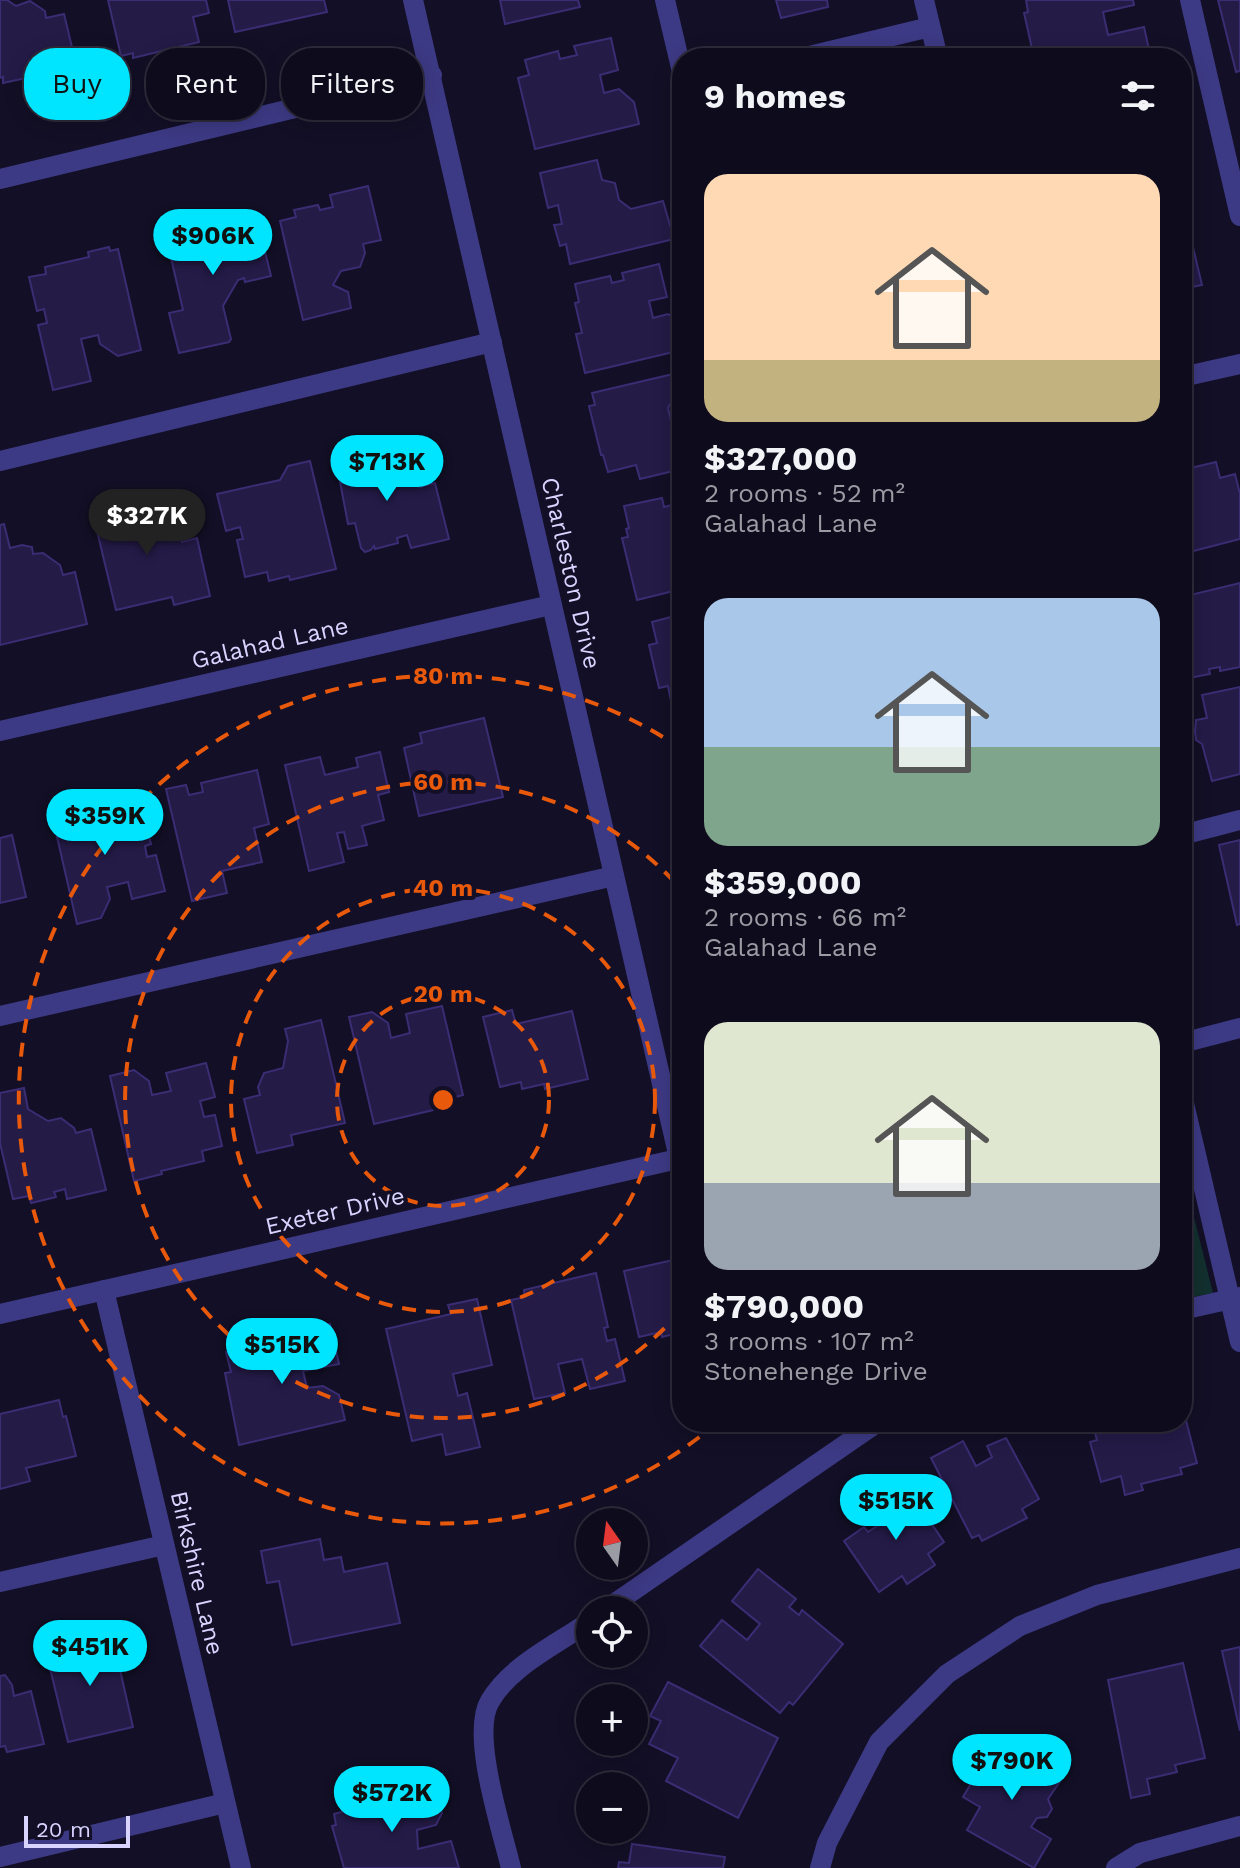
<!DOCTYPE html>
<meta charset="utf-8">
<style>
:root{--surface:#0e0b1c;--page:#171425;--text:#f1f3f6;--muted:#9b9ba3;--line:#2e2b3b;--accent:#00e5ff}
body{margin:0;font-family:"Work Sans",sans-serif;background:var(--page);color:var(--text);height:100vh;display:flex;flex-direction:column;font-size:30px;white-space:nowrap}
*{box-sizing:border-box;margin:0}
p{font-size:26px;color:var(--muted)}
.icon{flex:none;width:44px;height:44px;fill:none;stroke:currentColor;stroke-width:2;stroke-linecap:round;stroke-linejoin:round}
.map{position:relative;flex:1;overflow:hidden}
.details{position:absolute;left:672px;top:48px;width:520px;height:1384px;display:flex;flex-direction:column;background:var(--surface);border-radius:32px;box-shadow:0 4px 20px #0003,0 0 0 2px var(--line)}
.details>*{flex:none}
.top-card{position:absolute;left:24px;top:48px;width:528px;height:72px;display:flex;gap:16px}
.needle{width:52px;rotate:346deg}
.tools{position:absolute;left:576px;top:1508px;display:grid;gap:16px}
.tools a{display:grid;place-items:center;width:72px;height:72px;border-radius:50%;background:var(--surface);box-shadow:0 4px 20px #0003,0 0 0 2px var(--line);font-size:40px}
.scale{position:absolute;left:24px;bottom:20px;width:106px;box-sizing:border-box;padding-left:8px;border:4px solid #d9d4ff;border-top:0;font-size:22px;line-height:28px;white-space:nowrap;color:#d9d4ff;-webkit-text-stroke:6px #130f26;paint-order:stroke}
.price{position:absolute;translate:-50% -68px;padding:0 18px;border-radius:28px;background:var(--accent);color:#111;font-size:26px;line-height:52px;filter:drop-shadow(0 2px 4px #0008)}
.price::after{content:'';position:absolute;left:50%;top:48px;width:24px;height:18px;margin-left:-12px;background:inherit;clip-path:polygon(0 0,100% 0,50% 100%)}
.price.selected{background:#222;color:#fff}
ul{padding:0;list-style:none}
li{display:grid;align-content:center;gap:16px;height:424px;padding:0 32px}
li span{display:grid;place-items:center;height:248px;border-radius:24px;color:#555}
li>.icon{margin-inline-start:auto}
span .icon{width:144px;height:144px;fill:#fffc;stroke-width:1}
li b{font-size:34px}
h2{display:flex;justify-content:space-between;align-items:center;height:96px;padding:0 32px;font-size:34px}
.pill{padding:0 28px;border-radius:32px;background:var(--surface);box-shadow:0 4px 20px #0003,0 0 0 2px var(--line);font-size:28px;line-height:72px}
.pill.selected{background:var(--accent);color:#111}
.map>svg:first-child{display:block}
.green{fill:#12302f}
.building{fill:#241b47;stroke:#3b2d73;stroke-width:2}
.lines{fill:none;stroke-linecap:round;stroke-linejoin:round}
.minor{stroke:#3d3a85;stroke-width:20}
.ring{fill:none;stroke:#e8590c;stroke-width:4;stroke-dasharray:14 10}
.labels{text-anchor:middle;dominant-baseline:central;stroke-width:8;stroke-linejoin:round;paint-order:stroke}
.street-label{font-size:24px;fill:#d9d4ff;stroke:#130f26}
.centre{fill:#e8590c;stroke:#130f26;stroke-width:4}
.ring-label{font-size:24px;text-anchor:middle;font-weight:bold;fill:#e8590c;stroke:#130f26;stroke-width:8;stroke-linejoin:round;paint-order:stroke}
</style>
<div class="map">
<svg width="1240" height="1868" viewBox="0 0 1240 1868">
<rect width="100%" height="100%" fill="#130f26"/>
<polygon class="green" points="1182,1169 1213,1293 1182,1299"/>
<g class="building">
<polygon points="0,0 7,0 16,6 30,1 45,11 46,18 64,14 77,68 44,76 42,69 24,73 26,78 3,83 3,77 0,78"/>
<polygon points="108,0 206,0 209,13 193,17 199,42 133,58 133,53 121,56"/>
<polygon points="228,0 324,0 327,12 235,32"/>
<polygon points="500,0 578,0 580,7 505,24"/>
<polygon points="776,0 827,0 828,7 781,18"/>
<polygon points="1026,0 1133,0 1134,5 1103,12 1108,35 1144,27 1151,58 1041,58 1039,52 1033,53 1024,13 1028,12"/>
<polygon points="1218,0 1240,0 1240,71 1236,72"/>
<polygon points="611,38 618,70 600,75 604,93 619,89 634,102 639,124 535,149 518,78 529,75 525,60 558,51 560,59 577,55 574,46"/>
<polygon points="597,160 602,180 615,183 619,200 631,209 663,201 674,239 570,264 566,244 560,246 554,225 562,224 558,205 548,208 540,173"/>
<polygon points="368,186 381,240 363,244 365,253 360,267 341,271 333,285 348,292 351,308 303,320 280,221 296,217 294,210 318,205 320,210 333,207 330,195"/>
<polygon points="256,215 271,276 245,282 244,278 238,280 223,306 231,339 229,342 179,353 169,313 183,310 166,236"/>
<polygon points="1187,222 1202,285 1182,289 1182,223"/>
<polygon points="109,247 110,251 118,249 141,350 118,356 100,344 98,335 81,339 91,381 53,390 38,325 47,323 44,309 37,311 29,277 46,274 45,267 89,257 88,252"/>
<polygon points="659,264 667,297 649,301 653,318 668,314 682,323 682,350 585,373 576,334 582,333 575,303 579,302 575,284 610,276 612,283 624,280 622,273"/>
<polygon points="673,374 677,393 668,408 673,429 682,427 682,469 640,479 636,465 608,472 603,455 601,455 589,406 595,405 592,393"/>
<polygon points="370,442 375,468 392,479 416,473 419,487 435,483 449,539 411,548 407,535 397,538 398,543 375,549 374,546 371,550 365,552 361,548 355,523 348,524 334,450"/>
<polygon points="310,461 336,569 290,580 289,576 269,581 267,572 245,577 237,540 243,539 240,527 226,531 217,494 280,480 288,466"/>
<polygon points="1216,462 1220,478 1235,474 1240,494 1240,539 1182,554 1182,470"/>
<polygon points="682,490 682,589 637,600 622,538 628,537 626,529 629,528 624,506 662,498 664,507 676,504 673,492"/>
<polygon points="143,495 147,510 139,520 151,528 167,524 180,533 182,542 197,538 210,596 174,605 172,597 116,610 91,506"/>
<polygon points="4,524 10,548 22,545 32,547 33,554 43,553 60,565 63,575 75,572 87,624 0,645 0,525"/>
<polygon points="1240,583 1240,667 1220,671 1220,667 1209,669 1210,674 1189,678 1185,659 1182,660 1182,597"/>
<polygon points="682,614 682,709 673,711 668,686 659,688 649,645 657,643 652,622"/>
<polygon points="1240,687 1240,774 1212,781 1202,744 1196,740 1195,731 1196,720 1207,718 1202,695"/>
<polygon points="484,718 503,797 419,816 404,748 422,743 420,733"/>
<polygon points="682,732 682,782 671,735"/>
<polygon points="380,752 389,792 378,795 384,820 362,826 367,845 348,849 344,832 337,833 344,862 309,871 285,765 320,757 325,775 358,767 356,758"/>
<polygon points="257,770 269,824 254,828 262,862 222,871 227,893 192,901 166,789 186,785 189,795 203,792 201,783"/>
<polygon points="121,804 124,813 142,809 151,844 145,846 147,857 156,855 165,891 132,899 128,882 107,887 110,899 101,918 77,924 52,815 79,809 81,814"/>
<polygon points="12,835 26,897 0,903 0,838"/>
<polygon points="1240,840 1240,924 1237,925 1219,845"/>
<polygon points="442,1006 463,1095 440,1101 442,1108 374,1124 349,1017 372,1012 388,1023 391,1038 410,1033 406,1014"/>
<polygon points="512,1010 516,1024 572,1011 588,1079 545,1089 544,1084 522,1089 521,1082 500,1087 483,1017"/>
<polygon points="321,1020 345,1123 291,1135 293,1145 257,1153 244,1099 260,1095 258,1087 264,1073 283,1068 288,1041 285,1029"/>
<polygon points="206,1063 215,1097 200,1101 204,1117 215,1115 222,1146 202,1151 204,1161 161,1171 162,1174 134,1181 110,1076 134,1070 149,1081 152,1095 171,1091 166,1073"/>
<polygon points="24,1088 28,1109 48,1121 61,1118 74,1128 76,1133 91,1129 106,1190 67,1199 65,1189 54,1192 56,1197 31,1203 29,1196 13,1199 0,1143 0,1093"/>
<polygon points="682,1258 682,1332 662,1337 661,1332 639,1337 624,1271"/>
<polygon points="596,1273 608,1327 604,1328 607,1341 615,1339 625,1381 590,1389 582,1359 558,1364 565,1393 534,1399 511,1300 525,1297 524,1290"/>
<polygon points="477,1299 492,1365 453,1374 458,1396 467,1393 480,1447 446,1455 442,1434 412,1441 386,1329 451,1314 448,1305"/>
<polygon points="330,1324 339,1364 303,1371 307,1388 323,1386 339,1395 345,1420 239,1445 225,1373 231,1372 226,1352 264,1344 264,1347 292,1341 291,1331"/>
<polygon points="59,1400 63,1417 66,1416 76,1456 26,1468 30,1481 0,1489 0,1414"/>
<polygon points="1182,1405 1197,1463 1180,1468 1182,1474 1141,1484 1143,1490 1125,1495 1121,1476 1101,1482 1090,1442 1097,1440 1094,1429 1087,1430 1085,1422 1182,1422"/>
<polygon points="1006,1438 1039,1499 1022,1509 1027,1518 982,1541 979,1535 972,1538 931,1458 963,1441 976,1466 992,1457 987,1446"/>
<polygon points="905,1485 944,1542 928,1554 935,1565 907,1584 902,1576 879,1592 844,1541 864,1527 868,1532 886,1520 876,1505"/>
<polygon points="320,1539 324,1560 341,1557 344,1572 387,1563 400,1623 292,1645 279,1581 267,1583 261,1551"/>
<polygon points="758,1569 796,1599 789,1607 799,1615 802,1610 843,1644 793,1705 789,1702 780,1713 700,1646 722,1620 747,1640 760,1624 732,1601"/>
<polygon points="111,1630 133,1727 68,1742 47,1656 74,1650 71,1640"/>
<polygon points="1240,1647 1240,1731 1222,1651"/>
<polygon points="1183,1663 1205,1758 1175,1765 1177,1772 1147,1779 1150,1794 1131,1798 1108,1680"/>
<polygon points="5,1675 12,1685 14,1696 31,1691 44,1744 7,1752 5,1746 0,1747 0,1676"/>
<polygon points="668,1682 778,1738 738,1818 666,1781 678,1758 649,1744 661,1721 650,1716"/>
<polygon points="998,1738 1063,1777 1048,1799 1052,1809 1047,1817 1037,1818 1031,1827 1051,1839 1034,1868 967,1830 980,1807 963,1797"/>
<polygon points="433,1787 442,1813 436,1825 417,1830 418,1849 451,1841 459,1868 344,1868 332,1826 336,1825 334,1814"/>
<polygon points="632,1844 725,1857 723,1868 618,1868 619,1862 629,1863"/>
</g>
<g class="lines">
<g class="minor">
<polyline points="413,0 679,1158"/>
<polyline points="665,0 682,72"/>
<polyline points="924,0 938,58"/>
<polyline points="1190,0 1240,216"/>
<polyline points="801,58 930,27"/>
<polyline points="0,179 432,75"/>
<polyline points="1182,377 1240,364"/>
<polyline points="0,461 492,342"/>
<polyline points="0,731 551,605"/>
<polyline points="1182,835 1240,820"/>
<polyline points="0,1016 614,876"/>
<polyline points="1182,1043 1240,1028"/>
<polyline points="1182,1095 1240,1342"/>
<polyline points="104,1290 241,1868"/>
<polyline points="1182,1310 1240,1297"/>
<polyline points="0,1314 682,1158"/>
<polyline points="0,1582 164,1545"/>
<polyline points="605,1610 878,1422"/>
<polyline points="0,1857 225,1803"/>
<path d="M 511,1868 C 502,1830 470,1734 490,1701 C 511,1665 558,1644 590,1621"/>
<polyline points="820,1868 827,1843 879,1742 947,1674 1020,1626 1097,1595 1240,1558"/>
<polyline points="1116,1868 1140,1853 1240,1826"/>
</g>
</g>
<g class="ring">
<circle cx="443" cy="1100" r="106"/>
<circle cx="443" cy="1100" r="212"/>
<path d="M681 1311A318 318 0 1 1 681 889"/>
<path d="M718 1422A424 424 0 1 1 680 748"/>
</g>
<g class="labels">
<g class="street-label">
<text transform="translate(571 573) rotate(77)">Charleston Drive</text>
<text transform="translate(270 643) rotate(-13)">Galahad Lane</text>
<text transform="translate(335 1211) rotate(-13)">Exeter Drive</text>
<text transform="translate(197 1573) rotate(77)">Birkshire Lane</text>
</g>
</g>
<circle cx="443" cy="1100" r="12" class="centre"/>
<g class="ring-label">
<text x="443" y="684">80 m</text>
<text x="443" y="790">60 m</text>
<text x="443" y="896">40 m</text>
<text x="443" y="1002">20 m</text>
</g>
</svg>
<div class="tools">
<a><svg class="needle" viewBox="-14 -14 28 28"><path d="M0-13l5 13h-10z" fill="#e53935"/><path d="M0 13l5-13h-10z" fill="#9b9ba3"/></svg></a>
<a><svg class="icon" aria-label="locate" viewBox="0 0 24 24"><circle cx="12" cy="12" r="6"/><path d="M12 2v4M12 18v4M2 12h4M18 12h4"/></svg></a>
<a>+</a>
<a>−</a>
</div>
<div class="scale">20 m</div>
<b class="price" style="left:213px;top:277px">$906K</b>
<b class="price" style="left:387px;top:503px">$713K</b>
<b class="price selected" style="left:147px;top:557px">$327K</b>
<b class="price" style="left:105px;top:857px">$359K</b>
<b class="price" style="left:282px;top:1386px">$515K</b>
<b class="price" style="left:896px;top:1542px">$515K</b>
<b class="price" style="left:90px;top:1688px">$451K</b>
<b class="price" style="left:1012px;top:1802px">$790K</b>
<b class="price" style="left:392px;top:1834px">$572K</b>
<div class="top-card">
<a class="pill selected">Buy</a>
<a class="pill">Rent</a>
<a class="pill">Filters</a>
</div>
<section class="details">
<h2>9 homes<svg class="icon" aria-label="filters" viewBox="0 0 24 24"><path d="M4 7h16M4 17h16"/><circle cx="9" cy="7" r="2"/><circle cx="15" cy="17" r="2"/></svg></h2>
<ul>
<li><span style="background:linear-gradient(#ffd9b3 75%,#c2b280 0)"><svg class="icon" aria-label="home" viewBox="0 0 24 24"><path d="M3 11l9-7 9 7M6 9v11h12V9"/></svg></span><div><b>$327,000</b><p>2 rooms · 52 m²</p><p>Galahad Lane</p></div></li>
<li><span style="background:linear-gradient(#a9c7e8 60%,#7fa58c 0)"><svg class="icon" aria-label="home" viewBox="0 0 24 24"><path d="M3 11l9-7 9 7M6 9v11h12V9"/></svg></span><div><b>$359,000</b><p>2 rooms · 66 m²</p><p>Galahad Lane</p></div></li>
<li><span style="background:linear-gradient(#dfe7d0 65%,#9aa5b1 0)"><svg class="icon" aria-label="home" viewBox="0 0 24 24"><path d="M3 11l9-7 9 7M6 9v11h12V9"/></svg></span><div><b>$790,000</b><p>3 rooms · 107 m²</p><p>Stonehenge Drive</p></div></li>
</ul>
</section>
</div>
